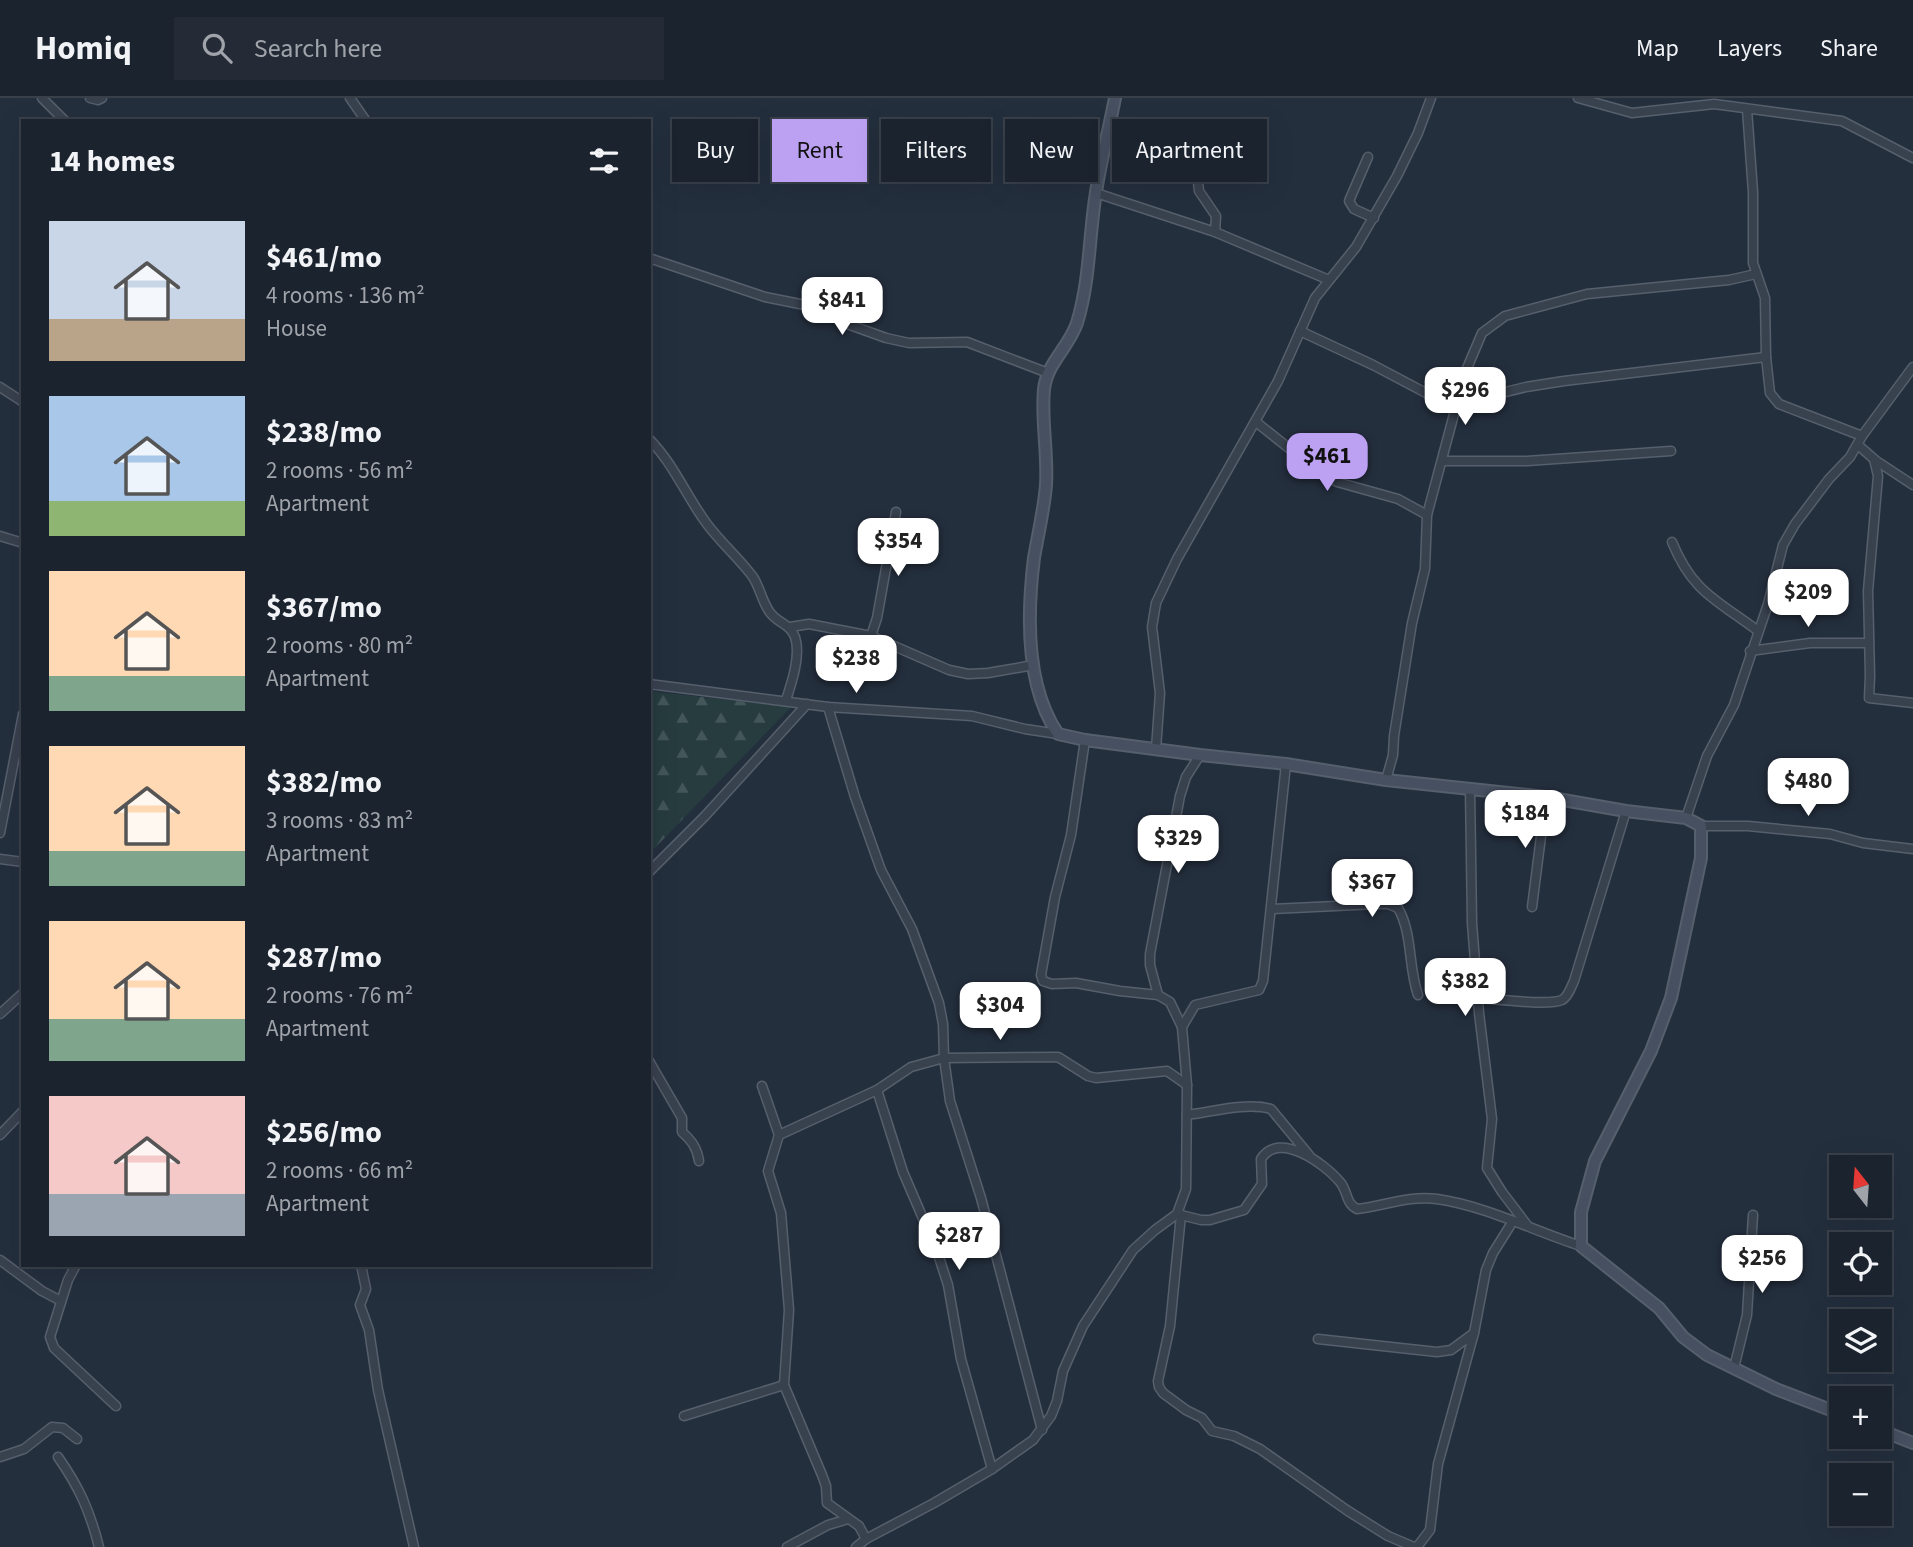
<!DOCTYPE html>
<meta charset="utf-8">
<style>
:root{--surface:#1b232e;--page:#242b36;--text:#f1f3f6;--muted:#a0a4aa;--line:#39404a;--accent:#bca0f2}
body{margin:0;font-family:"Source Sans 3",sans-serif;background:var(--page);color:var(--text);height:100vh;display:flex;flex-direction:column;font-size:26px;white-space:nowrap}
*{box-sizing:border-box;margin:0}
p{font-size:23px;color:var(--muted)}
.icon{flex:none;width:38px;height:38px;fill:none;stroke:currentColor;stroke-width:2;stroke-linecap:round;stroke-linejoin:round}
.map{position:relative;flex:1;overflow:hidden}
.sheet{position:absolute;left:21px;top:21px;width:630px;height:1148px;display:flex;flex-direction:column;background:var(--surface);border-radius:0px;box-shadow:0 7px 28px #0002,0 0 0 2px var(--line)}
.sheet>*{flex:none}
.banner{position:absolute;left:672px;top:21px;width:665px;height:63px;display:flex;gap:14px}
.needle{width:46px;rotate:343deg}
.tools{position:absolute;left:1829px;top:1057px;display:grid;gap:14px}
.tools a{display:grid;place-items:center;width:63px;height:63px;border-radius:0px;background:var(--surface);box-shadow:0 7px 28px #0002,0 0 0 2px var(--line);font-size:35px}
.price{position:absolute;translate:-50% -60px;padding:0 16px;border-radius:14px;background:#fff;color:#222;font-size:23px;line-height:46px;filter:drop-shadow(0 2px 4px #0008)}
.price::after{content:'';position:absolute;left:50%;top:42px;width:21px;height:16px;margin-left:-10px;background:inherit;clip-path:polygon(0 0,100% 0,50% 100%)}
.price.current{background:var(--accent);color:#111}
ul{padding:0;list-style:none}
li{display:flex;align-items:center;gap:21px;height:175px;padding:0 28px}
li span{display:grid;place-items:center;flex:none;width:196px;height:140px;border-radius:0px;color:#555}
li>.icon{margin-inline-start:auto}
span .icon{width:84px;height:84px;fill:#fffc;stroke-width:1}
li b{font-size:30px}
h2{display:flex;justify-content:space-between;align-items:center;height:84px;padding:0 28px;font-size:30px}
.pill{padding:0 24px;border-radius:0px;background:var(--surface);box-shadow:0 7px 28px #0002,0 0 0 2px var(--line);font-size:24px;line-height:63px}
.pill.current{background:var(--accent);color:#111}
header{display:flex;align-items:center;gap:42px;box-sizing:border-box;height:98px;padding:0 35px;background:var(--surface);border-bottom:2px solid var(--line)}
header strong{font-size:33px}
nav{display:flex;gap:38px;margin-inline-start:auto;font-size:24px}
.search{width:490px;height:63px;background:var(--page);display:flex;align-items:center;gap:18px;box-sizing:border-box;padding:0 24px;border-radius:0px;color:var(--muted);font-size:26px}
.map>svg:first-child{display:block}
.forest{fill:url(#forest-firs)}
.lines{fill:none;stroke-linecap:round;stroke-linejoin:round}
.street-casing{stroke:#565f6c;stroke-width:11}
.secondary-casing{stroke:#565f6c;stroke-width:14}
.street{stroke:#38414e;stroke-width:8}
.secondary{stroke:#465061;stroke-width:10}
</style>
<header>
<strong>Homiq</strong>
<div class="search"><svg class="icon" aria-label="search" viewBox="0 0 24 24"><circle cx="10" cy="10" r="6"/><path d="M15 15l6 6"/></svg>Search here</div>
<nav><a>Map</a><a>Layers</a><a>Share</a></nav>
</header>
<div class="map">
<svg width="1913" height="1449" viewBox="0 0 1913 1449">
<defs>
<pattern id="forest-firs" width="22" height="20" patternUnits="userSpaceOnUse" patternTransform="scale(1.75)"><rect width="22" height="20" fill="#263c3f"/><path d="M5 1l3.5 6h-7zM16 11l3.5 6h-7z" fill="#435659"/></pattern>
</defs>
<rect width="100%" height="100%" fill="#242f3e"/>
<polygon class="forest" points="649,593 791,609 649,756"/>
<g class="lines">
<defs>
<g id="street">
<polyline points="42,0 65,23"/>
<polyline points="90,0 98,2 102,0"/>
<polyline points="350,0 366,23"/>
<polyline points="1578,0 1632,15 1714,6 1842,23 1913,60"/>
<polyline points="1747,11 1753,94 1753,165 1765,200 1766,259 1770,295 1779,306 1862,338"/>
<polyline points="1108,39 1197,75 1199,93 1216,118 1215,134"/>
<polyline points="1368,59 1349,103 1354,111 1374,120"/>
<polyline points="1096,95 1215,134 1329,182"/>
<polyline points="649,160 765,199 815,209 850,227 886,240 909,245 967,244 1048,275"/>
<polyline points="1300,233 1373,267 1426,295 1456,306 1526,289 1564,283 1766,259"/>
<polyline points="0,289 23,304"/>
<polyline points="1256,324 1300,359 1337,384 1398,401 1427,417"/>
<path d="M 649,341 C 674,366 686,398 707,426 C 721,445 739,460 753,479 C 760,490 762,503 769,513 C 776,525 790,525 795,539 C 801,557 792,584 786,602"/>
<polyline points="1858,347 1874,361 1878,378 1868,493 1870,578 1869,600 1913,605"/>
<polyline points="1875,362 1913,387"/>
<polyline points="1442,363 1527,363 1671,353"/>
<polyline points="0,438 23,445"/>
<path d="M 1672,444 C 1693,495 1717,502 1758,533"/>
<polyline points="790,529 809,526 871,538 949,572 968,576 988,575 1034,567"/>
<polyline points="871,538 877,520 896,414"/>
<polyline points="1750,553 1810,545 1869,545"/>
<polyline points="649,586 828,609 972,618 1025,631 1058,636"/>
<polyline points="828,609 855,699 881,772 912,831 939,905 943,926 944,960 950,1003 981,1100 1042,1332"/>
<polyline points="1085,642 1071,737 1055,799 1041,877 1043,883 1052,886 1076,885 1120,893 1158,897 1170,904 1182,929"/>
<polyline points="1156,651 1160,595 1152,529 1156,505 1177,461 1278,283 1315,200 1356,149 1397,78 1418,35 1431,0"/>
<polyline points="1386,682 1393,657 1394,638 1412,525 1425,471 1427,417 1465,275 1482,235 1505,218 1587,196 1729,182 1756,176"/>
<polyline points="1470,690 1472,825 1479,915 1492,1021 1487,1070 1502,1094 1527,1127"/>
<polyline points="1686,720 1707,658 1734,607 1768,506 1783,447 1795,426 1829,381 1850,359 1862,338 1913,269"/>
<polyline points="1701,728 1748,728 1830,736 1863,745 1913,751"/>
<polyline points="0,735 23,616"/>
<polyline points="0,761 23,764"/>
<polyline points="649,774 705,718 807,606"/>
<polyline points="1532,809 1546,699"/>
<path d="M 1272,811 L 1378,806 L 1388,806 L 1398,810 C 1413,836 1408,869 1418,897"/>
<polyline points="1158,897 1150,867 1150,856 1180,698 1186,679 1200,657"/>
<path d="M 1478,900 C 1495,901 1548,908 1562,902 C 1568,899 1571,889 1574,883 L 1626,713"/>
<polyline points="0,916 23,895"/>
<path d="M 649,963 L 682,1020 L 682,1034 C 692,1043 697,1050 699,1063"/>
<polyline points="762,988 779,1037 768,1073 781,1115 789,1212 784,1287 822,1377 826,1388 827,1405 859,1428 866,1441"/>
<polyline points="877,992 903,1074 937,1153 948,1187 961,1261 992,1371"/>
<path d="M 1187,1017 C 1212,1014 1246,1004 1271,1011 L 1309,1057"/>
<polyline points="0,1037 23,1013"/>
<polyline points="779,1037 877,992 911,969 944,960 1058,959 1088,978 1096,980 1167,973 1187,987"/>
<path d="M 1177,1116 L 1201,1122 L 1210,1122 L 1244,1112 L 1262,1086 L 1261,1061 C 1279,1032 1325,1066 1340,1084 C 1348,1093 1345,1105 1357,1111 C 1383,1108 1410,1097 1437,1101 C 1486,1108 1534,1133 1581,1148"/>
<polyline points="1181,1117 1170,1228 1158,1283 1159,1289 1163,1295 1186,1312 1202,1320 1212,1333 1234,1338 1260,1351 1348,1413 1388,1438 1414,1449"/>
<polyline points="0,1162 42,1193 61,1203"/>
<polyline points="76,1167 68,1182 50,1239 54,1250 116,1308"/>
<polyline points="361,1167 366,1191 360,1207 369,1232 378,1292 414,1449"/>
<polyline points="1318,1241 1437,1254 1451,1252 1474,1235"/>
<polyline points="1734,1270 1747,1217 1753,1117"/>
<polyline points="684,1318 784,1287"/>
<polyline points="0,1359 24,1351 52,1329 63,1330 77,1341"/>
<path d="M 58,1359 C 79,1389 90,1413 99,1449"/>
<polyline points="787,1449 828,1427 848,1421"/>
<polyline points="856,1449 866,1441 934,1405 992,1371 1033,1342 1051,1318 1057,1303 1063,1273 1083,1228 1133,1152 1155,1132 1177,1116 1186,1091 1187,987 1182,929 1195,907 1259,892 1263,883 1286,666"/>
<polyline points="1417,1449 1430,1432 1438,1366 1474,1235 1486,1172 1493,1155 1513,1123"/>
</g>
<g id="secondary">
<path d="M 1115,0 C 1109,31 1101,62 1096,94 C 1089,137 1090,183 1077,225 C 1069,249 1047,265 1044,291 C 1041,322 1048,355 1046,387 C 1044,412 1038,436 1034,460 C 1027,516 1025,588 1058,636 L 1085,642 L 1200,657 L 1286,666 L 1386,682 L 1546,699 L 1626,713 L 1686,720 L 1701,728 L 1701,760 L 1671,900 L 1651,953 L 1595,1063 L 1581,1114 L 1581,1148 L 1659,1210 L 1683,1239 L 1707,1257 L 1776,1291 L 1841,1316"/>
<polyline points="1880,1332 1913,1345"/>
</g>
</defs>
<use href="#street" class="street-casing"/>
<use href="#secondary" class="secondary-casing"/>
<use href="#street" class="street"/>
<use href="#secondary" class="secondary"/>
</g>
</svg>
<div class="tools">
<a><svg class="needle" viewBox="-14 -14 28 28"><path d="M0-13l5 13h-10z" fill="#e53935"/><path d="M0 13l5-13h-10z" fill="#a0a4aa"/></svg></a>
<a><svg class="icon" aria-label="locate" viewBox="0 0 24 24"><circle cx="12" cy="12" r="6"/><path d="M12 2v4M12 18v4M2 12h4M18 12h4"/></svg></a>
<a><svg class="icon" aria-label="layers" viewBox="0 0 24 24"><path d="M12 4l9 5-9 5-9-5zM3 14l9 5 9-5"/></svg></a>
<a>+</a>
<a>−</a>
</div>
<b class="price" style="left:842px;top:239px">$841</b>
<b class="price" style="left:1465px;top:329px">$296</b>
<b class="price current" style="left:1327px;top:395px">$461</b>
<b class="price" style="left:898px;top:480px">$354</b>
<b class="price" style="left:1808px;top:531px">$209</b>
<b class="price" style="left:856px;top:597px">$238</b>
<b class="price" style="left:1808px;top:720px">$480</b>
<b class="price" style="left:1525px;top:752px">$184</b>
<b class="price" style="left:1178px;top:777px">$329</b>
<b class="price" style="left:1372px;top:821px">$367</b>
<b class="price" style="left:1465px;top:920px">$382</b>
<b class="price" style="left:1000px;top:944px">$304</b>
<b class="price" style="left:959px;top:1174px">$287</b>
<b class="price" style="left:1762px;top:1197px">$256</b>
<div class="banner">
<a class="pill">Buy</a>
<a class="pill current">Rent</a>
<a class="pill">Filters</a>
<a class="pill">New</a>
<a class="pill">Apartment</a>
</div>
<section class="sheet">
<h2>14 homes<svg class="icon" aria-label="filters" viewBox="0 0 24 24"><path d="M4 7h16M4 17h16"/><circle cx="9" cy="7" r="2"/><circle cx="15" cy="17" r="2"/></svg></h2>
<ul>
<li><span style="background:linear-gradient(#c9d6e8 70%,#b9a48a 0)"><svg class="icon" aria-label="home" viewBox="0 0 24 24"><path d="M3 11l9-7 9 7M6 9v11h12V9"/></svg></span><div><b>$461/mo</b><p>4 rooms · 136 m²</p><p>House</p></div></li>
<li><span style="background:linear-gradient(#a9c7e8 75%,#8fb573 0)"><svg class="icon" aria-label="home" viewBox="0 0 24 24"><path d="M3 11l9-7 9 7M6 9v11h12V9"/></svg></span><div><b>$238/mo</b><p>2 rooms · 56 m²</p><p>Apartment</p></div></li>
<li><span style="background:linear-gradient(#ffd9b3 75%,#7fa58c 0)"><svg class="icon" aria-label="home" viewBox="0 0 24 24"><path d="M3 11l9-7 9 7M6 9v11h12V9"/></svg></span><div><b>$367/mo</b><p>2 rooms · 80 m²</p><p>Apartment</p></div></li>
<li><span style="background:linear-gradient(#ffd9b3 75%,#7fa58c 0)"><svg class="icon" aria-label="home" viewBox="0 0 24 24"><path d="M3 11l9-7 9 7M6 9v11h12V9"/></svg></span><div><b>$382/mo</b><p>3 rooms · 83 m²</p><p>Apartment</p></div></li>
<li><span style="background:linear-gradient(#ffd9b3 70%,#7fa58c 0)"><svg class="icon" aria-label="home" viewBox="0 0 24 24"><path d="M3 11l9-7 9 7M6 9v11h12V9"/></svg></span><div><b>$287/mo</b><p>2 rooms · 76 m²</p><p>Apartment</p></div></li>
<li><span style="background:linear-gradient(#f6c9c9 70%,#9aa5b1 0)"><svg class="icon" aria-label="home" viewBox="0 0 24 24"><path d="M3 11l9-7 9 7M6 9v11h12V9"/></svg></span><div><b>$256/mo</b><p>2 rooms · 66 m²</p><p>Apartment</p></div></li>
</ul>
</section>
</div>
